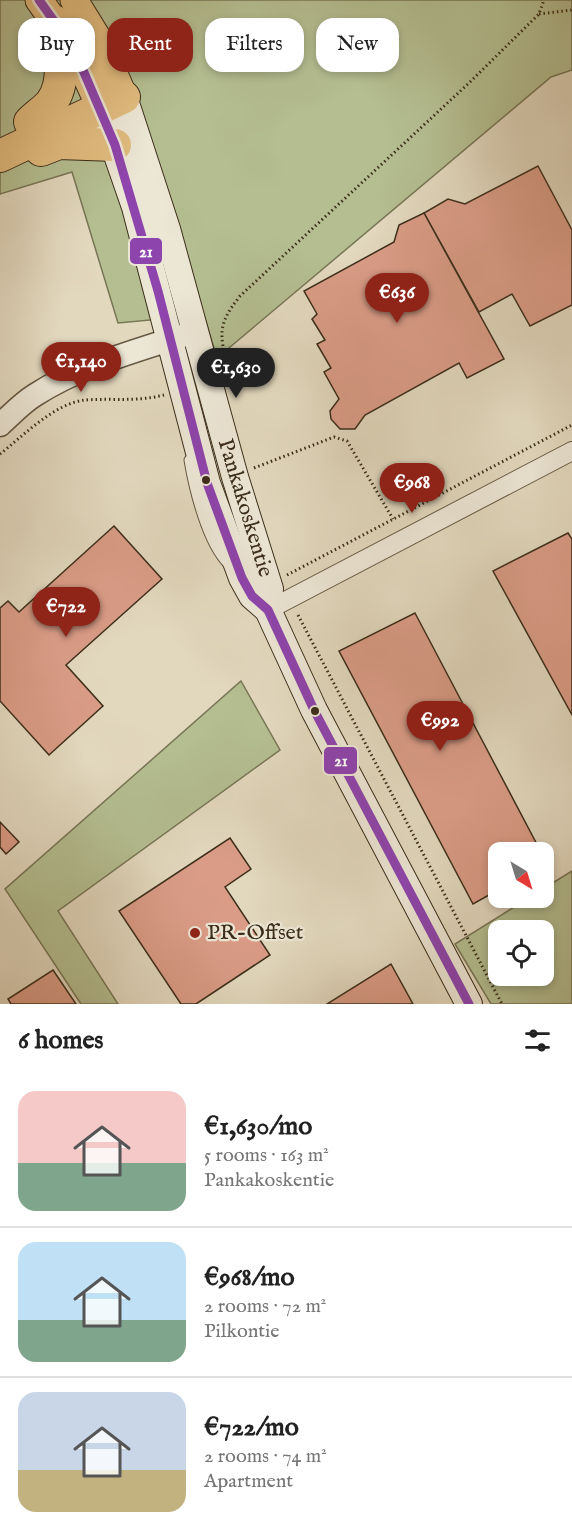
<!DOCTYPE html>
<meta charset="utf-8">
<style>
:root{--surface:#fff;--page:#f2f2f2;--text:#222;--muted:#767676;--line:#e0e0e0;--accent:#8f2418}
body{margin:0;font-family:"IM FELL English",serif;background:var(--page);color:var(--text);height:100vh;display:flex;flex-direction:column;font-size:22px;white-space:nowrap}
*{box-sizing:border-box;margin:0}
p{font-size:20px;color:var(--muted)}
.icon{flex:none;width:33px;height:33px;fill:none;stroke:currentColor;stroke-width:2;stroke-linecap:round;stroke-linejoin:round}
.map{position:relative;height:1004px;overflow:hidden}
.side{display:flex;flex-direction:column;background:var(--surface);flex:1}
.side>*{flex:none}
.guide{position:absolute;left:18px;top:18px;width:537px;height:54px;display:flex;gap:12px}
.needle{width:39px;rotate:142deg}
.tools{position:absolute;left:488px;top:842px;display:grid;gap:12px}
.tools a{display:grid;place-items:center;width:66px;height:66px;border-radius:12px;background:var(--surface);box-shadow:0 3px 9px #0003;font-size:30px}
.price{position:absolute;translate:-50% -51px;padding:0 14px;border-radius:21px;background:var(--accent);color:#fff;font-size:20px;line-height:39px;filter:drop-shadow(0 2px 3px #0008)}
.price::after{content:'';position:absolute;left:50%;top:36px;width:18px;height:14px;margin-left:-9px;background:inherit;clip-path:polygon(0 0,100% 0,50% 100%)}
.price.current{background:#222;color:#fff}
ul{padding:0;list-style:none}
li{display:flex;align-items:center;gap:18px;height:150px;padding:0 18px}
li+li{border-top:2px solid var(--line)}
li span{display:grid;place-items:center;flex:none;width:168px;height:120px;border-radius:18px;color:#555}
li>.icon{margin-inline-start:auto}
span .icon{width:72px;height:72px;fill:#fffc;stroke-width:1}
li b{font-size:26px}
h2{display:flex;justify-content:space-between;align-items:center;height:72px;padding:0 18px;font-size:26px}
.pill{padding:0 21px;border-radius:18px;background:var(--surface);box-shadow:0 3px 9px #0003;font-size:21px;line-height:54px}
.pill.current{background:var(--accent);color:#fff}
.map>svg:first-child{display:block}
.green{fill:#b4be91;stroke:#787656;stroke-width:1.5;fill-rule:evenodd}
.building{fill:#da9c87;stroke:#3c2e1a;stroke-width:1.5}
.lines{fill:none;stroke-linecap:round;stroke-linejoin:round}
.service-casing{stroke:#665843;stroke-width:11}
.minor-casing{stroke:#665843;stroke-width:20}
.tertiary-casing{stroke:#665843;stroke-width:25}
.secondary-casing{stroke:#3c2e1a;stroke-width:28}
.primary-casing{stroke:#3c2e1a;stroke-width:29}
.motorway-casing{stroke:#3c2e1a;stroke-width:34}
.path{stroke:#3c2e1a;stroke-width:3;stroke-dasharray:1.5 3;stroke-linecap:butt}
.service{stroke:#ece6d5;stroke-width:9}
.minor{stroke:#ece6d5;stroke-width:18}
.tertiary{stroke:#ece6d5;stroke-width:22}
.secondary{stroke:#ece6d5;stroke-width:26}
.primary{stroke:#e1bc7f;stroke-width:27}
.motorway{stroke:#e1bc7f;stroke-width:32}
.bus-1-casing{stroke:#ece6d5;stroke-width:14}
.bus-1{stroke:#8e44ad;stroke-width:9}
.bus-dot{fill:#3c2e1a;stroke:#ece6d5;stroke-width:2}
.poi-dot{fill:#8f2418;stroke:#ece6d5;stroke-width:2}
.labels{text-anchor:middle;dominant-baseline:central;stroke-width:4.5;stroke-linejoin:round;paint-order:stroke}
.street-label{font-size:22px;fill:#3c2e1a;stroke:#ece6d5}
.poi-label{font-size:22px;fill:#3c2e1a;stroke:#ece6d5;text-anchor:start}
.line-badge{stroke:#ece6d5;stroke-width:2}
.badge-label{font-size:16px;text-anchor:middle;font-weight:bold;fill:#fff}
</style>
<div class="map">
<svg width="572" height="1004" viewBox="0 0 572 1004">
<rect width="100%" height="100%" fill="#e2d8be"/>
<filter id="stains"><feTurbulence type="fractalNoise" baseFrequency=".00333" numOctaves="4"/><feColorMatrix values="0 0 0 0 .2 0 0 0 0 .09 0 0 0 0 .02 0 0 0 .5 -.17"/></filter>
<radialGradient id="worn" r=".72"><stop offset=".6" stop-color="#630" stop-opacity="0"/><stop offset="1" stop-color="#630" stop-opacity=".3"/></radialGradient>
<g class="green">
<polygon points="0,0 572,0 572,70 551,77 217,358 204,315 118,323 72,172 0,194"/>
<polygon points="241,681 280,750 58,911 118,1004 81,1004 5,889"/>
<path d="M 572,871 L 572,1004 L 491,1004 L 455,944 L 530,897 L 543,897 L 543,889 ZM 498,930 L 543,930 L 543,975 L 498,975 Z"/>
</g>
<g class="building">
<polygon points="538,166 572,230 572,305 530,326 512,294 479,312 424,213 448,199 465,204"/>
<polygon points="424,213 504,359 467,378 459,363 365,415 355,429 340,429 331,419 330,411 339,399 324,372 331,368 317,344 325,340 312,319 317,314 304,291 394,242 399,225"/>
<polygon points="114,526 162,579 66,665 103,706 49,755 0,701 0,608 8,601 19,612"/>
<polygon points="568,533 572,539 572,715 493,571"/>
<polygon points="415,613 541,852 498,852 498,890 473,904 339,651"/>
<polygon points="0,822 19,842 6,854 0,847"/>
<polygon points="230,838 251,869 225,887 270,955 196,1004 181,1004 119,911"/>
<polygon points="391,964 413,1004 327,1004"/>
<polygon points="53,970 76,1004 11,1004 8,999"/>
</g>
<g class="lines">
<defs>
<path id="service" d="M 189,460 C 194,490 207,543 228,564"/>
<polyline id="minor" points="268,610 572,451"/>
<path id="tertiary" d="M 0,425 C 11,415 22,403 35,395 C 80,366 135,351 185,335"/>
<g id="secondary">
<polyline points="124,97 167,229 235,477 270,589 268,610"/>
<polyline points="101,109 135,207 207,483 242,578 252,596 268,610 314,710 469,1004"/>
</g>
<g id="primary">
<polyline points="39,0 74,49 101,109"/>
<polyline points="74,0 100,42 124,97"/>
</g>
<g id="motorway">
<path d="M 30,122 C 36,116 45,110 51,103 C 68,81 59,46 54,21"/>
<polyline points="41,150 59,143 115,145"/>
<polyline points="0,156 124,97"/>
</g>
</defs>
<use href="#service" class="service-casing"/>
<use href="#minor" class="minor-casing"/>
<use href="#tertiary" class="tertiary-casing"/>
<use href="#secondary" class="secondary-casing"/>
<use href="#primary" class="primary-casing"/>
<use href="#motorway" class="motorway-casing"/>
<g class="path">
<polyline points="539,14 572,10"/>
<path d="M 223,346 C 219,324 227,313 240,296 L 469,83 L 539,14 L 544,0"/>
<path d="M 0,454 C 23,436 55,403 85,400 C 112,398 137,402 164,395"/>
<polyline points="254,468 334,437 347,441 393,519"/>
<polyline points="287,575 572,425"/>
<polyline points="298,615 502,1004"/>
</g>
<use href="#service" class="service"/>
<use href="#minor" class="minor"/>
<use href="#tertiary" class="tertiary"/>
<use href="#secondary" class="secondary"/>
<use href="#primary" class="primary"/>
<use href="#motorway" class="motorway"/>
<defs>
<polyline id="bus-1" points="39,0 74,49 115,145 158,291 207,483 242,578 252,596 268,610 314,710 469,1004"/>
</defs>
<use href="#bus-1" class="bus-1-casing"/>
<use href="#bus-1" class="bus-1"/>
</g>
<g class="bus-dot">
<circle cx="206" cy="480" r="5"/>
<circle cx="315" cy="711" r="5"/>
</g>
<circle class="poi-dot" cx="195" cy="933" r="6"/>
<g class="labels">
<g class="street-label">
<text transform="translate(245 508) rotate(73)">Pankakoskentie</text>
</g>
<g class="poi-label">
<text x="207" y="933">PR-Offset</text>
</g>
</g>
<g class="line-badge">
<rect x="129" y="237" width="34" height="28" rx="6" fill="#8e44ad"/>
<rect x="323" y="746" width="35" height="29" rx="6" fill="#8e44ad"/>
</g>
<g class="badge-label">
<text x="146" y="257">21</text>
<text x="341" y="766">21</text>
</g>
<rect width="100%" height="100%" filter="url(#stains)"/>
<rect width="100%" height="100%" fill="url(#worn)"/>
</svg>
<div class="tools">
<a><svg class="needle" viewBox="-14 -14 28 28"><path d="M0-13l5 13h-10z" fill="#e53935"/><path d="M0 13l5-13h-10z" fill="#767676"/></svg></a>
<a><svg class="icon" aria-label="locate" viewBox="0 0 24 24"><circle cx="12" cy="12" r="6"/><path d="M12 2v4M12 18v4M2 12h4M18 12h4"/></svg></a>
</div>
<b class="price" style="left:397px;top:324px">€636</b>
<b class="price" style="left:81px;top:393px">€1,140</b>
<b class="price current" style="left:236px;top:399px">€1,630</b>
<b class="price" style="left:412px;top:514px">€968</b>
<b class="price" style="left:66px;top:638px">€722</b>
<b class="price" style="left:440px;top:752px">€992</b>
<div class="guide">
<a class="pill">Buy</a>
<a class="pill current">Rent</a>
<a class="pill">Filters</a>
<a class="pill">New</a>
</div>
</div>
<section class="side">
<h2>6 homes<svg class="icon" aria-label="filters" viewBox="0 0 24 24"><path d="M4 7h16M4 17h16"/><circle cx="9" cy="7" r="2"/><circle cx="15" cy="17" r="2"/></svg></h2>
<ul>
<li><span style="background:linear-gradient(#f6c9c9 60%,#7fa58c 0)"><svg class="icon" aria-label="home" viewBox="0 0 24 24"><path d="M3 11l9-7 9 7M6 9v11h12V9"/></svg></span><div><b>€1,630/mo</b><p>5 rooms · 163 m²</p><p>Pankakoskentie</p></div></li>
<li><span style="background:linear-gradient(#bfe0f5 65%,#7fa58c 0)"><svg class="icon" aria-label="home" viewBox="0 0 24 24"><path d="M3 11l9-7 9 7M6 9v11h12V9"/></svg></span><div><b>€968/mo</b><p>2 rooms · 72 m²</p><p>Pilkontie</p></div></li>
<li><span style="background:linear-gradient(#c9d6e8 65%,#c2b280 0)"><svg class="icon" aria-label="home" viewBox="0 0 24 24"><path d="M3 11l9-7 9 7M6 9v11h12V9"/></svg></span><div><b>€722/mo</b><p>2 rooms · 74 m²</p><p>Apartment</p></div></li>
</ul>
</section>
